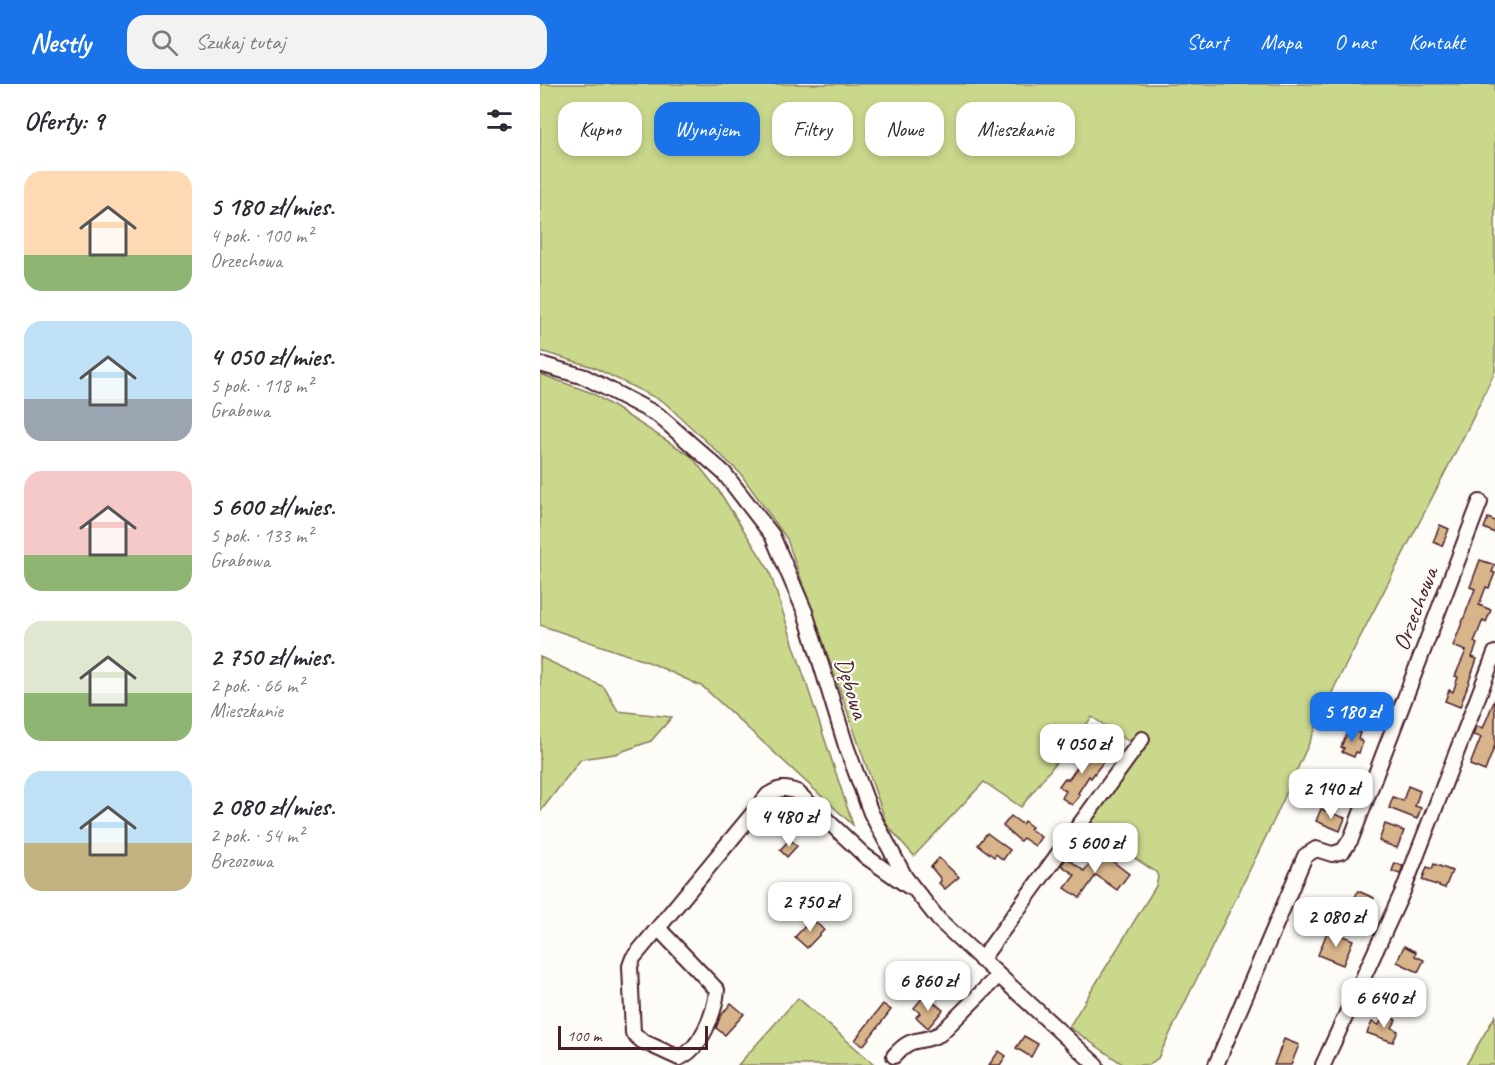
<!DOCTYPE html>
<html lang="pl">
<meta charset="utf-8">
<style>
:root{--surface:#fff;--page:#f2f2f3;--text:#2b2b33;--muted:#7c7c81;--accent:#1a73e8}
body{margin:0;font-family:Caveat,sans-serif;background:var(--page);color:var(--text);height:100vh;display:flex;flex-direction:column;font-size:22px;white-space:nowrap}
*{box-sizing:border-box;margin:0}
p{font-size:20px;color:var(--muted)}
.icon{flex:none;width:33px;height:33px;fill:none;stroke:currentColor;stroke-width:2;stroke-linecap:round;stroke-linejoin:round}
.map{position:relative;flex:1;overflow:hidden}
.panel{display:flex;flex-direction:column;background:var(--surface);width:540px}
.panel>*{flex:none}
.guide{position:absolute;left:18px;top:18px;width:570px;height:54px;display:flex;gap:12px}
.scale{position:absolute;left:18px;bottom:15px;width:150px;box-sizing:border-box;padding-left:6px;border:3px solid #4a1f2b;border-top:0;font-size:16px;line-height:21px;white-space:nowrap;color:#4a1f2b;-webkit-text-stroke:4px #fdfcf7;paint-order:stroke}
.price{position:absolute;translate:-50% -51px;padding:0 14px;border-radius:12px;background:#fff;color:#222;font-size:20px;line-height:39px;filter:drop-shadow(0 2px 3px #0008)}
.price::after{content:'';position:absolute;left:50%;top:36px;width:18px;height:14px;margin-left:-9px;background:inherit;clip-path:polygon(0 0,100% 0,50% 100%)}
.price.on{background:var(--accent);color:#fff}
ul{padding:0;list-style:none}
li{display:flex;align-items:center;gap:18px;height:150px;padding:0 24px}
li span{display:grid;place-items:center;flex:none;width:168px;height:120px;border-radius:18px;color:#555}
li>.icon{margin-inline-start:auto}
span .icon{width:72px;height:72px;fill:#fffc;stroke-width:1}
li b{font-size:26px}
h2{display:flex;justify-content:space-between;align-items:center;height:72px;padding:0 24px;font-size:26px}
.chip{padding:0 21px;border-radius:18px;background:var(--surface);box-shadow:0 3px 9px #0003;font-size:21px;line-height:54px}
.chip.on{background:var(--accent);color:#fff}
header{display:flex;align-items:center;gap:36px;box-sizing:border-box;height:84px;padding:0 30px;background:var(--accent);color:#fff}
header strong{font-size:28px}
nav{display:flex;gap:33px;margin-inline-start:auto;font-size:21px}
.search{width:420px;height:54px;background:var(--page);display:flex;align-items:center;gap:15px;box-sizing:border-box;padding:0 21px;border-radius:18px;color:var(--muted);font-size:22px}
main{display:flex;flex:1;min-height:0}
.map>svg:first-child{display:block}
.green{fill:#cad88c;stroke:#8a7c5c;stroke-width:1.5}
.building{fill:#d8b48a;stroke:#4a1f2b;stroke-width:1.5}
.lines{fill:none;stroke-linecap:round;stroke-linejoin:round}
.minor-casing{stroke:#4a1f2b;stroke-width:18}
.minor{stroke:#fdfcf7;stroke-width:14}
.labels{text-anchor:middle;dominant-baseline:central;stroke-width:4.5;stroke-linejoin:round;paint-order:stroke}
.street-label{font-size:24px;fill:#4a1f2b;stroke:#fdfcf7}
</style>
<header>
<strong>Nestly</strong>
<div class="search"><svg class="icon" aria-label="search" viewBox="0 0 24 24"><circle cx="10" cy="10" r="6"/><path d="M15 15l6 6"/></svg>Szukaj tutaj</div>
<nav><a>Start</a><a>Mapa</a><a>O nas</a><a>Kontakt</a></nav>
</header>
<main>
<section class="panel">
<h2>Oferty: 9<svg class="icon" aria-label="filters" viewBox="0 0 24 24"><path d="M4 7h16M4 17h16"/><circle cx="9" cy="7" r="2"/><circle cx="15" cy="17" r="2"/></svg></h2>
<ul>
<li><span style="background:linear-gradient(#ffd9b3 70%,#8fb573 0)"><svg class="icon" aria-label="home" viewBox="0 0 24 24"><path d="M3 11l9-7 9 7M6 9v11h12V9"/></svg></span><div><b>5 180 zł/mies.</b><p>4 pok. · 100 m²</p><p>Orzechowa</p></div></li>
<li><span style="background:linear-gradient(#bfe0f5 65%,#9aa5b1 0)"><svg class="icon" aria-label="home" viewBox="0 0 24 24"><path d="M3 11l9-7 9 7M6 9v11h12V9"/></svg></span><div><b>4 050 zł/mies.</b><p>5 pok. · 118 m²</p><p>Grabowa</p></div></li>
<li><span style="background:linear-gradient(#f6c9c9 70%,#8fb573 0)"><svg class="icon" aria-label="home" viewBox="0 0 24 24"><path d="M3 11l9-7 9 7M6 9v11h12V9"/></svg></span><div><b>5 600 zł/mies.</b><p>5 pok. · 133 m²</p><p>Grabowa</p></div></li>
<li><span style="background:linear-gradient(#dfe7d0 60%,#8fb573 0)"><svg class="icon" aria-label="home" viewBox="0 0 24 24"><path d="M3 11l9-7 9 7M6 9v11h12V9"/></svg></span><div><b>2 750 zł/mies.</b><p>2 pok. · 66 m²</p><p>Mieszkanie</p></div></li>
<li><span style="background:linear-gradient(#bfe0f5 60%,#c2b280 0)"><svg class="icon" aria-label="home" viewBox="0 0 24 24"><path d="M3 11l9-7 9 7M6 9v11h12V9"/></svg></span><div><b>2 080 zł/mies.</b><p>2 pok. · 54 m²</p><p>Brzozowa</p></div></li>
</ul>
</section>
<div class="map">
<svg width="955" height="981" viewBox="0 0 955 981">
<rect width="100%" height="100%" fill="#fdfcf7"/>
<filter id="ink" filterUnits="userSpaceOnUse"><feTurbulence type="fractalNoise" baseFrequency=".0167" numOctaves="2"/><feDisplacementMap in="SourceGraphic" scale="12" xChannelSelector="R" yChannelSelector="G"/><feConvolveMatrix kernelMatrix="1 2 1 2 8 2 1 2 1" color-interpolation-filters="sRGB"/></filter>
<g filter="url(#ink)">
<g class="green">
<polygon points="0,0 955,0 955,287 930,340 796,600 735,734 618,974 609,981 584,981 529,943 616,802 618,793 616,788 543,740 600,665 552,633 481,723 444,698 374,772 347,741 247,455 200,389 124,318 53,283 0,267"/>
<polygon points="0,290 52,309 151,372 179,407 229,486 313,741 163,603 111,579 0,541"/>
<polygon points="0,573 64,603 78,627 132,633 111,657 75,670 41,675 0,728"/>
<polygon points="258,914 335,981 198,981"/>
<polygon points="955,932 955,981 926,981"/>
</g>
<g class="building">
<polygon points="948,434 955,437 955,449 944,444"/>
<polygon points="900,441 909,445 902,462 893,458"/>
<polygon points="940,476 955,481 952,488 955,489 949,504 946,503 939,521 951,526 946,538 943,536 934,558 937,560 932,573 937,575 920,623 905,617 909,606 913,608 918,593 915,592 926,567 913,562 935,505 930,503"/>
<polygon points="955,615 955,661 945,687 930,681 941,653 933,651 936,642 943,644"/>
<polygon points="798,628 811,633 807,645 793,640"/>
<polygon points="809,644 820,649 818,655 823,658 819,669 816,668 814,673 802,668 804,664 801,663"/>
<polygon points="552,662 567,673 551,694 549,692 538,709 540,711 532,721 522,714 526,707 519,702 524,695 529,695"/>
<polygon points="868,702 880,707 875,722 881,724 877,735 849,724 853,713 863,717"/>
<polygon points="781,725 805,734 800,747 776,737"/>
<polygon points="471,732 482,740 484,737 492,743 490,745 501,753 495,762 483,754 480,757 463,742"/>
<polygon points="573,740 588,751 585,755 587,757 582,764 572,757 570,759 559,751 565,743 569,746"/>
<polygon points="845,740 864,747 857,764 839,757"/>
<polygon points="447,749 470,766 463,776 456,770 454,773 438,761"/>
<polygon points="250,755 257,762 247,773 240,766"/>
<polygon points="559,767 589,790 577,806 556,791 540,814 525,804 535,791 521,781 527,774 544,787"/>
<polygon points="399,774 419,793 405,805 399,799 401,797 400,794 391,783"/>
<polygon points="855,779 863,782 860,790 852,787"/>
<polygon points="894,780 912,787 905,804 882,796 887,783 892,785"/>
<polygon points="818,807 834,814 825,833 809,826"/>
<polygon points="272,835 284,846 267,864 255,853"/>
<polygon points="788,846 813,856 803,881 778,871"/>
<polygon points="864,862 876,868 875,872 884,876 878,888 857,878"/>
<polygon points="383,913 389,919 391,916 403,926 388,944 376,933 380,929 374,924"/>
<polygon points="191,919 204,930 185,951 176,944 180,933"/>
<polygon points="343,920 351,926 323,962 315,956"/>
<polygon points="844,931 856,936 852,944 858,947 853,958 827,949 832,938 839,941"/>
<polygon points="484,952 498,960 491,973 476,964"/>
<polygon points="744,955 759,961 751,981 734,981"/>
<polygon points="459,967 466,972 460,981 449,981"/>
</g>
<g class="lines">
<defs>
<g id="minor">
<polyline points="0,280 45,293 118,331 184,389 232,451 265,528 306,662 331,729 365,793 399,836 556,981"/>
<path d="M 118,844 L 93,874 L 90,882 L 93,949 L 102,957 L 139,974 C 161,965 175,929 177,906 L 118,844 L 228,711 C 239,704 245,703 257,708 L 325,772 L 368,802"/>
<polyline points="441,876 602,655"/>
<path d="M 354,972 C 373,950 378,961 400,950 L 458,892"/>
<polyline points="676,981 765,772 776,765 792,770 803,767 811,755 940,418"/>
<polyline points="783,981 863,807 955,569"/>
</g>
</defs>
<use href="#minor" class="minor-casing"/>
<use href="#minor" class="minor"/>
</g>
</g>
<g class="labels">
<g class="street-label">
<text transform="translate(875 525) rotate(-69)">Orzechowa</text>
<text transform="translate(312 604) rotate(73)">Dębowa</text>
</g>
</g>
</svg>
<div class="scale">100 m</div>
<b class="price on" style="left:812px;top:659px">5 180 zł</b>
<b class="price" style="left:542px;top:691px">4 050 zł</b>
<b class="price" style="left:791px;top:736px">2 140 zł</b>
<b class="price" style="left:249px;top:764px">4 480 zł</b>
<b class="price" style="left:555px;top:790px">5 600 zł</b>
<b class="price" style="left:270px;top:849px">2 750 zł</b>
<b class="price" style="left:796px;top:864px">2 080 zł</b>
<b class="price" style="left:388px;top:928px">6 860 zł</b>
<b class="price" style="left:844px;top:945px">6 640 zł</b>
<div class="guide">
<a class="chip">Kupno</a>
<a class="chip on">Wynajem</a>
<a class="chip">Filtry</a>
<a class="chip">Nowe</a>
<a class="chip">Mieszkanie</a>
</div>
</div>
</main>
